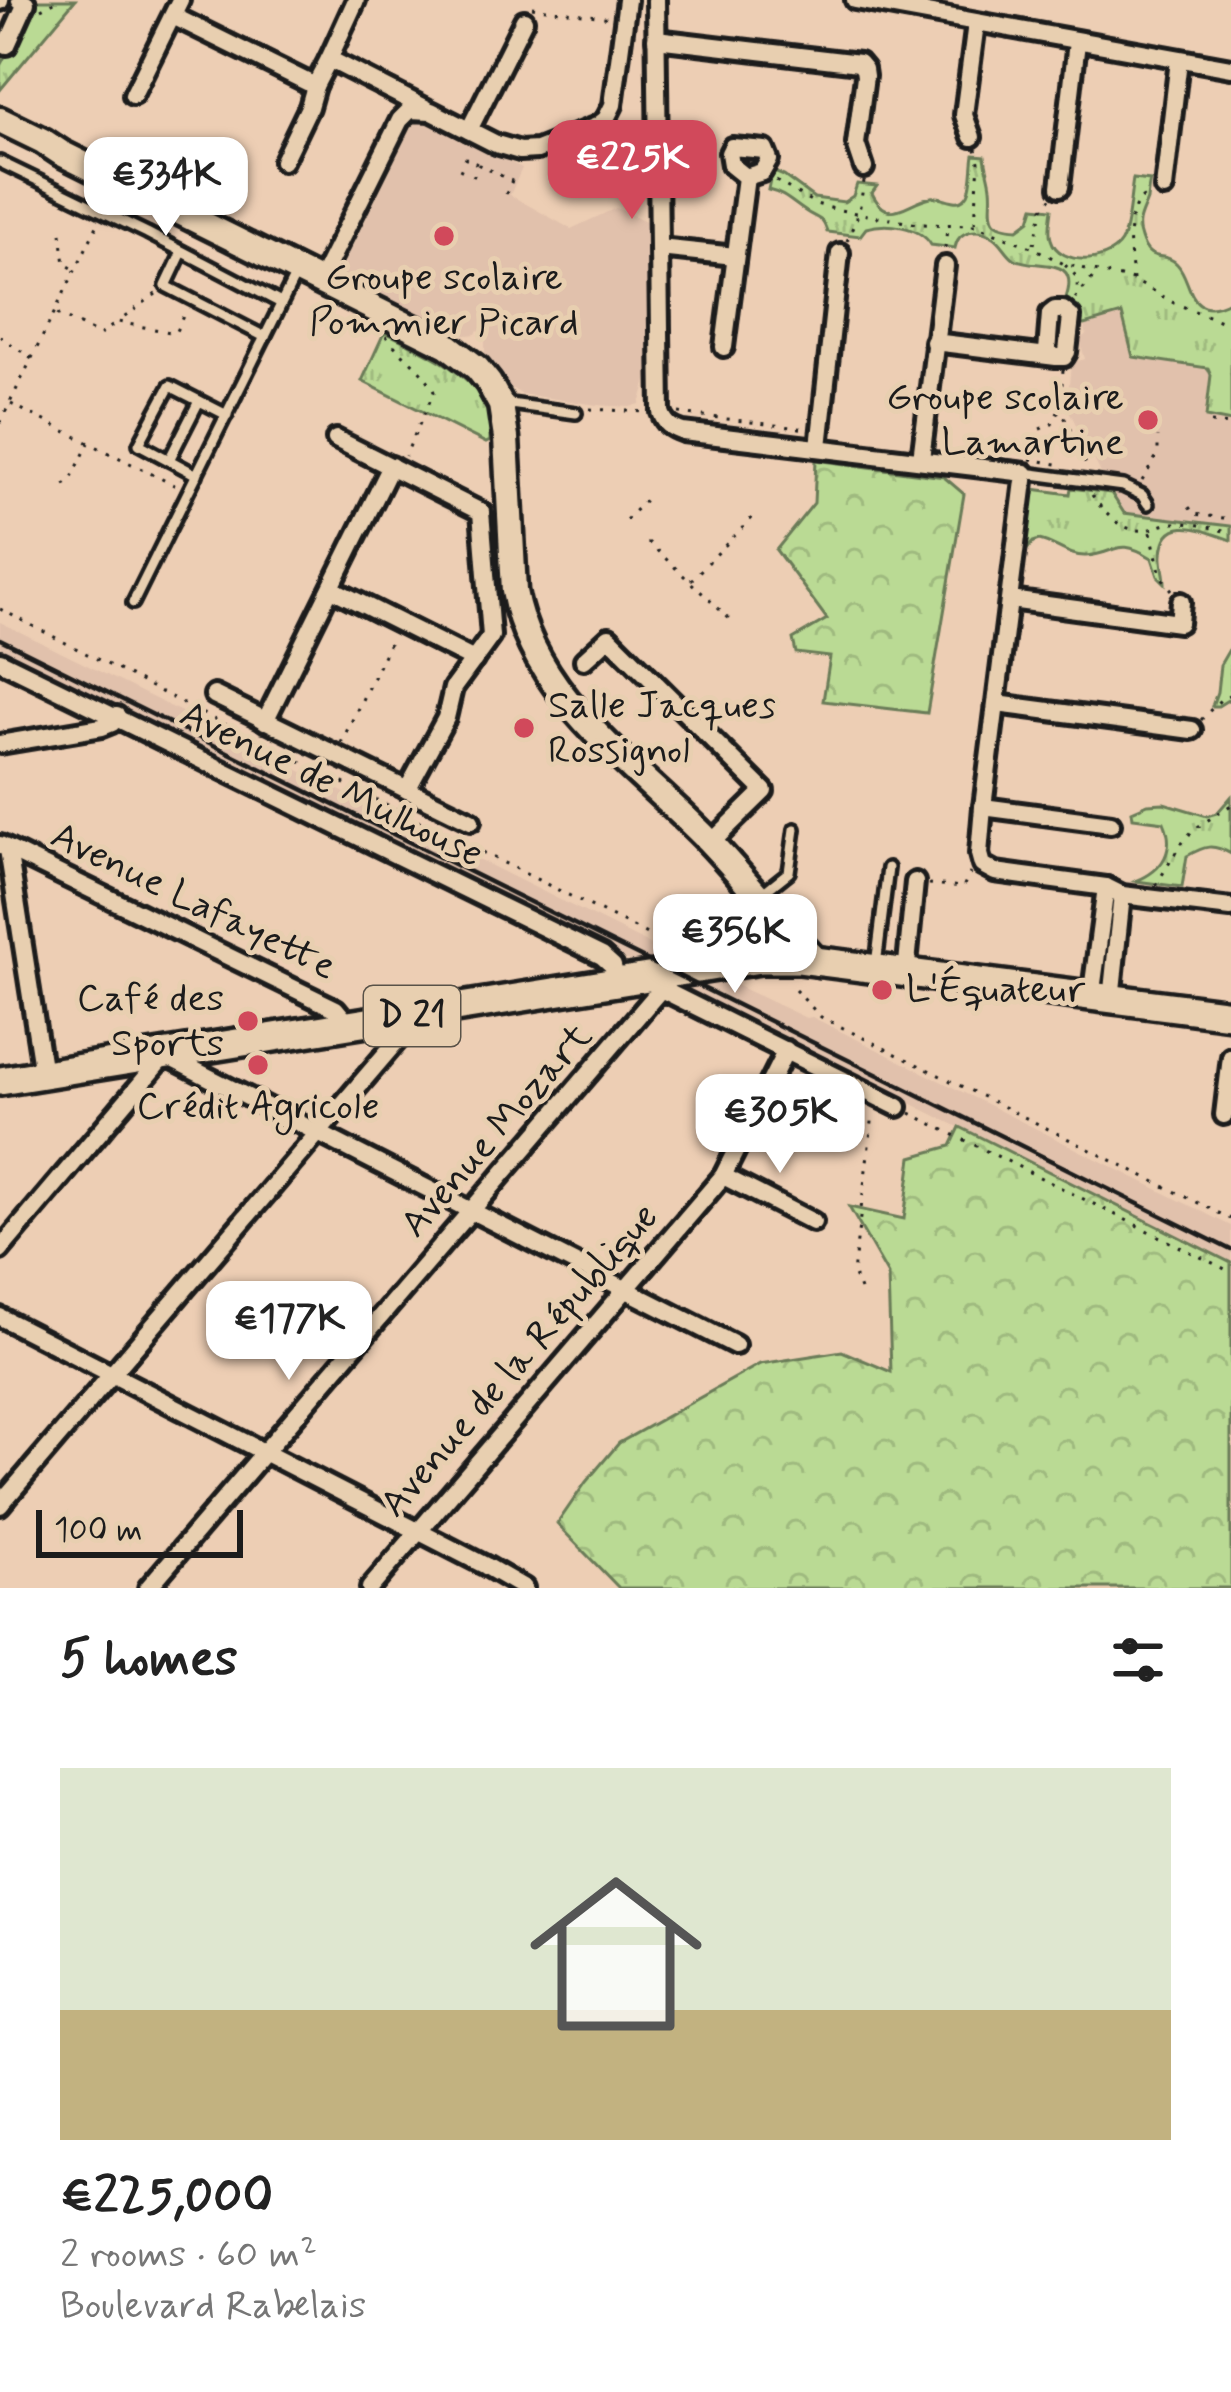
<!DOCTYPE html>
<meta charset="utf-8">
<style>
:root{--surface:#fff;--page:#f6f6f6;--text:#222;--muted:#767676;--line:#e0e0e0;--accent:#d1495b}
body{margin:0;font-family:Mynerve,sans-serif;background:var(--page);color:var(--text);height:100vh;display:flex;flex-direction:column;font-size:45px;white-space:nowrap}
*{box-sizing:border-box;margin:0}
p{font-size:39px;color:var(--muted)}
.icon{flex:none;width:66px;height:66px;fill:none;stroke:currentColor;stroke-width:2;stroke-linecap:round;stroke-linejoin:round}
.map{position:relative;height:1588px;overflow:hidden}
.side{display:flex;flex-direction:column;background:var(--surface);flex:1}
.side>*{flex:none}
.scale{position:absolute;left:36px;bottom:30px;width:207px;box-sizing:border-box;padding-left:12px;border:6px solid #1c1c1c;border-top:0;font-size:33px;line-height:42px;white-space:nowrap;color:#1c1c1c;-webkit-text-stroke:9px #e8cfb0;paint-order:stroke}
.price{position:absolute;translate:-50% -102px;padding:0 27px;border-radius:24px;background:#fff;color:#222;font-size:39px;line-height:78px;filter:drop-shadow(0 3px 6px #0008)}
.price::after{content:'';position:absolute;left:50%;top:72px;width:36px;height:27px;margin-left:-18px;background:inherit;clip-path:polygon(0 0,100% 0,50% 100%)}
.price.on{background:var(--accent);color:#fff}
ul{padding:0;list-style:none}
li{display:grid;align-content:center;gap:24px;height:636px;padding:0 60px}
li+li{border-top:3px solid var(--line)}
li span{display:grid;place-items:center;height:372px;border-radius:0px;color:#555}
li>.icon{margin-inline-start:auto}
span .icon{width:216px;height:216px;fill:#fffc;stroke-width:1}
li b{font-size:51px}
h2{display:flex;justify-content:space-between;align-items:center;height:144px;padding:0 60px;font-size:51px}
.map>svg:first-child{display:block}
.built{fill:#e1c1ac}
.grass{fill:url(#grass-tufts);stroke:#6b7b58;stroke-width:3}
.forest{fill:url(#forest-crowns);stroke:#6b7b58;stroke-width:3}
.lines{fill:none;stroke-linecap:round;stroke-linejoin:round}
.lane-casing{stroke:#1c1c1c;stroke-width:18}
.street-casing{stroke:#1c1c1c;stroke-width:26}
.secondary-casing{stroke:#1c1c1c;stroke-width:33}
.primary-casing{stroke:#1c1c1c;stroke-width:36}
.path{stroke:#1c1c1c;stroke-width:3;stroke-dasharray:3 9;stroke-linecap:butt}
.lane{stroke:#e8cfb0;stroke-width:9}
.street{stroke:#e8cfb0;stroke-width:16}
.secondary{stroke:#e8cfb0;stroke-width:24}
.primary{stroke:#e8cfb0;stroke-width:27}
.rail{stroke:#1c1c1c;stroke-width:4.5}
.poi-dot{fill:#d1495b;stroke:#e8cfb0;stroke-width:4.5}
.labels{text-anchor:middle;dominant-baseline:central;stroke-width:10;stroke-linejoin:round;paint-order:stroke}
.shield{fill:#e8cfb0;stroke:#595248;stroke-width:3}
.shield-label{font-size:36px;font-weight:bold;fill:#1c1c1c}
.poi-label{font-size:39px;fill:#1c1c1c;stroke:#e8cfb0}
.street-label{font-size:39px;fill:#1c1c1c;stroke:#e8cfb0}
</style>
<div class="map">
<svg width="1231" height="1588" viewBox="0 0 1231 1588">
<defs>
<pattern id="grass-tufts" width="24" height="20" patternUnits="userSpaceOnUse" patternTransform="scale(3)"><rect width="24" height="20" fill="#bada94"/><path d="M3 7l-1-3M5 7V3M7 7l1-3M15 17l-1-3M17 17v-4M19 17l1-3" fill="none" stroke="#9fba7f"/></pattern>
<pattern id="forest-crowns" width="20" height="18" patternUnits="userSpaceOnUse" patternTransform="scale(3)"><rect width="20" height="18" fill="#bada94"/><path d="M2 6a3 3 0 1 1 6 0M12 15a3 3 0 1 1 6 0" fill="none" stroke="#9fba7f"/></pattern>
</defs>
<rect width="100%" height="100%" fill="#edceb4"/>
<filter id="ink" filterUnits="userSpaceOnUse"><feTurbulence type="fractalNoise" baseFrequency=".00833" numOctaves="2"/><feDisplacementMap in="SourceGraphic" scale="24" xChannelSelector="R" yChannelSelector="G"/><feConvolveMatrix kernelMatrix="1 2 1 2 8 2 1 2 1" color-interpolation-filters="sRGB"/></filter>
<g filter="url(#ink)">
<g class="built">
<polygon points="417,122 427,122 522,168 510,195 571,229 616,208 648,222 650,371 640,404 630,407 597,405 521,394 502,382 485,357 485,333 478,330 476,334 457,336 345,278 345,261 411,127"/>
<polygon points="1122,314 1134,357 1206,368 1211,371 1206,416 1231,422 1231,526 1121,512 1067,407 1071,363 1085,359 1079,338 1087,335 1084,325"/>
<polygon points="0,622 663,951 806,1018 812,1017 1231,1226 1231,1263 686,991 672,978 647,970 239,766 0,652"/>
</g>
<g class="grass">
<polygon points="33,0 75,0 0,90 0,66"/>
<path d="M 974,155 L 985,156 C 986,167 990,177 991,187 C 994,211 981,227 1018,229 L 1030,220 L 1034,207 L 1052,209 C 1051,219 1048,230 1051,239 C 1059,268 1114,264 1123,238 C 1129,220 1130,197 1133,179 L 1150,181 C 1149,182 1147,199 1147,200 C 1142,214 1135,222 1141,238 C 1150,266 1164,250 1177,264 C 1193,280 1187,324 1231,300 L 1231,422 L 1206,417 L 1211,375 L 1208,368 L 1133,357 L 1122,314 L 1084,325 L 1076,324 L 1078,307 L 1057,304 L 1066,298 C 1081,254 1035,270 1015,259 C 1006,253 1003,243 994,237 C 979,227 958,229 955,248 L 931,245 C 920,226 887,222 866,228 L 860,236 L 827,232 C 823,217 818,220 805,211 C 791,202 785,194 768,190 L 772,171 L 784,176 L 814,198 L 844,202 L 853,196 L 857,184 L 877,186 L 872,193 C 889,228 907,201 931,197 C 944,194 958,210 968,194 C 973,185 972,165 974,155 Z"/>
<path d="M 387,333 C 420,350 465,368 484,401 C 491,412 490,429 490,441 L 486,443 L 362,381 L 383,335 Z"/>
<path d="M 1071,488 L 1111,493 L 1124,513 L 1231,526 L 1231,540 C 1206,532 1165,510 1162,554 C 1161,564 1165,573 1165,583 L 1158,576 L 1152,558 C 1116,536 1118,554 1086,556 C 1069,557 1055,543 1039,540 L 1033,542 L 1026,551 L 1033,489 L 1070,494 Z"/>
<polygon points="1231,646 1231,698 1218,706 1212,706 1217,692 1220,665"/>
<path d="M 1231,797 L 1231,854 C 1212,843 1205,846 1187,856 L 1182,887 L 1136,881 C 1163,870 1176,850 1164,822 L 1133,818 L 1132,811 L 1148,804 L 1164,803 L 1207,816 L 1217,813 Z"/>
</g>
<g class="forest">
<polygon points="816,460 944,477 964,494 927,713 823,701 830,657 796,653 793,639 827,619 776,550 814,503"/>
<polygon points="960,1127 1231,1263 1231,1588 619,1588 557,1524 586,1482 619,1443 760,1364 842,1351 891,1372 888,1275 849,1207 904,1219 912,1157 951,1146"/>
</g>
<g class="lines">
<defs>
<g id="lane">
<polyline points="0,162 147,233 281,303"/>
<polyline points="182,252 166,286 265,337"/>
<polyline points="501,405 510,404 576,413"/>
<polyline points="169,460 199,401"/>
<polyline points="1025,473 1123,486 1142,495 1148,504"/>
<polyline points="197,475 139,444 170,386 227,415"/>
<polyline points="133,603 296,274"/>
<polyline points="759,896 789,872 795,829"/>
<polyline points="876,965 888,868"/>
</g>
<g id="street">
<path d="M 656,0 L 661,412 C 665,424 671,428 683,432 L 1025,473 L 983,807 L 979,854 L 982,865 L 995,872 L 1106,887 L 1122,895 L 1231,908"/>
<polyline points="855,0 1231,68"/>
<polyline points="0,1 0,0"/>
<polyline points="173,16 315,86 329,59 427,109"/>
<polyline points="656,39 859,63 864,69 865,76 856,144 864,168"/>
<polyline points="0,41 7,45 26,3 20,0"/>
<polyline points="329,59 356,0"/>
<polyline points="133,95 180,0"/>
<polyline points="469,130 524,20"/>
<polyline points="972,137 964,115 976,23"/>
<polyline points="283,161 309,107 315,86"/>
<polyline points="1060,187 1077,42"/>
<polyline points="1164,188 1179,60"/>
<polyline points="659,248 735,256"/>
<polyline points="320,281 400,120 410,110 431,111 496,144 520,151 537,150 597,126 606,119 613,105 627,0"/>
<polyline points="934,342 1056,357 1064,357 1067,352 1071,317 1063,310 1055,310 1050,314 1047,352 1056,357"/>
<polyline points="724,347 746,177 762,172 769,160 765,150 732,147 729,153 731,165 746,177"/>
<polyline points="336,439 481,512 491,636 453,688 446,718 407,790"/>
<polyline points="819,447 840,253"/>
<polyline points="921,459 945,266"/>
<polyline points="332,589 474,660"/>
<polyline points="1010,600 1179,623 1181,602"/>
<polyline points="584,660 609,637 764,791 711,843"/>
<polyline points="0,661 602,956 613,966 617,983"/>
<polyline points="214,695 471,821"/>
<polyline points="997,704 1192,730"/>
<polyline points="265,721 391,466"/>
<polyline points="0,744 102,727 112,723 117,716"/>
<polyline points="983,807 1111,824"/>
<polyline points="0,845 336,1009 350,1026"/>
<polyline points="8,849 43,1074"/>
<polyline points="906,974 915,882"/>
<polyline points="661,989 898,1107"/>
<polyline points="1091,998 1106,887"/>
<polyline points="1111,1000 1122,895"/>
<polyline points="1224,1115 1231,1057"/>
<polyline points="723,1176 813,1222"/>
<polyline points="0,1250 165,1055 735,1345"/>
<polyline points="0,1317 486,1566 524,1588"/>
<polyline points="0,1505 401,1036 407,1017"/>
<polyline points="148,1588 661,989"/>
<polyline points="370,1588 723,1176 786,1050"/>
</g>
<path id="secondary" d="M 0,120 L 43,141 L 61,153 L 447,345 L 477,368 L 489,383 L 501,405 L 506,438 L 514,591 C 533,698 636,766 708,840 C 746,880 780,923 818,963"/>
<polyline id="primary" points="0,1081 760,959 799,959 1231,1014"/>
</defs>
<use href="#lane" class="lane-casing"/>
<use href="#street" class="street-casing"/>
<use href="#secondary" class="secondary-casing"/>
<use href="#primary" class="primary-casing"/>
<g class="path">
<polyline points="532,7 611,18"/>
<polyline points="41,9 58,0"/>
<polyline points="616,131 642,130"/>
<polyline points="460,171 466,158 477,164"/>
<polyline points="473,177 479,165 512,181"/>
<polyline points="776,181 816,204 834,209 917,224 975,225 1034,248 1064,264 1133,280 1174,303 1231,325"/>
<polyline points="506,194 514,176"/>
<polyline points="975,223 979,162 976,149"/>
<polyline points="61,233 65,264 74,269"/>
<polyline points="847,241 859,212 864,181"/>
<polyline points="1034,244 1043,208 1051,198"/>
<polyline points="945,248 947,228"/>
<polyline points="1065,265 1076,276 1078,292"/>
<path d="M 1133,280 C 1131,251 1120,207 1151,192"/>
<polyline points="156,294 118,322 175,333 185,312"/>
<polyline points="1075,299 1096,274"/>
<polyline points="57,314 100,335 116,323"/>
<polyline points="0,336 32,359"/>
<path d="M 386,336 C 400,355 427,371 434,392 L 405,456"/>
<polyline points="1063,370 1060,407 1088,469"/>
<polyline points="11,404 180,488"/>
<polyline points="590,409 646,412"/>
<polyline points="679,413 807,429"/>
<polyline points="0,423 98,224"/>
<polyline points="1211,423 1231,425"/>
<polyline points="1040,429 1052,424 1060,408"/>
<polyline points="1030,459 1062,465"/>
<polyline points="1142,481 1158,454 1158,437"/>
<polyline points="64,485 70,482 89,443"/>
<path d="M 1092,495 C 1105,514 1120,532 1146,530 C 1155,529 1163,523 1174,523 C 1194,522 1212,528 1231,533"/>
<polyline points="1189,507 1194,514 1231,519"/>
<polyline points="626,520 646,499"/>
<polyline points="1151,532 1161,576 1172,590"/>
<polyline points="648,542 735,624"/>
<polyline points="691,580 757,513"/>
<polyline points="0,609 196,710 679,950"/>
<polyline points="1201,720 1221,699 1231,694"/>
<polyline points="341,743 392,638"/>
<polyline points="929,884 963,887 970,873"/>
<polyline points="1156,885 1179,847 1193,830 1231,805"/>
<polyline points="795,990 821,1017 1231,1219"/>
<polyline points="910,1113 1231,1272"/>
<polyline points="860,1290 853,1273 873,1114"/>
</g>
<use href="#lane" class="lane"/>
<use href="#street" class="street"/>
<use href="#secondary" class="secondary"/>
<use href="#primary" class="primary"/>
<polyline class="rail" points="0,639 1231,1250"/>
</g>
</g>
<g class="poi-dot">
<circle cx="444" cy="236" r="12"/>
<circle cx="1148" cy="420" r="12"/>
<circle cx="524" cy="728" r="12"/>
<circle cx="882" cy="990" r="12"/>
<circle cx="248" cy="1021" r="12"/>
<circle cx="258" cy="1065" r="12"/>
</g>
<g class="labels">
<rect class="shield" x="364" y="986" width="96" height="60" rx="9"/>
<g class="shield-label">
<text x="412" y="1016">D 21</text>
</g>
<g class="poi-label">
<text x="444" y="278">Groupe scolaire<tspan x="444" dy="45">Pommier Picard</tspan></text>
<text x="1124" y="398" text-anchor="end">Groupe scolaire<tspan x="1124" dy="45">Lamartine</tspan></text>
<text x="548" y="706" text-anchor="start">Salle Jacques<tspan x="548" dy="45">Rossignol</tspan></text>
<text x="906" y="990" text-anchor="start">L'Équateur</text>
<text x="224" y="999" text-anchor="end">Café des<tspan x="224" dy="45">Sports</tspan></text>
<text x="258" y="1107">Crédit Agricole</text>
</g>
<g class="street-label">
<text transform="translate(331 785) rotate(26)">Avenue de Mulhouse</text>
<text transform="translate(193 902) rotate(26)">Avenue Lafayette</text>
<text transform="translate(497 1131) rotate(-49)">Avenue Mozart</text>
<text transform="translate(520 1361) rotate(-49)">Avenue de la République</text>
</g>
</g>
</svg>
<div class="scale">100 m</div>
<b class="price on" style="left:632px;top:222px">€225K</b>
<b class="price" style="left:166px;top:239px">€334K</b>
<b class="price" style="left:735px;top:996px">€356K</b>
<b class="price" style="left:780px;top:1176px">€305K</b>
<b class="price" style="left:289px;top:1383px">€177K</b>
</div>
<section class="side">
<h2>5 homes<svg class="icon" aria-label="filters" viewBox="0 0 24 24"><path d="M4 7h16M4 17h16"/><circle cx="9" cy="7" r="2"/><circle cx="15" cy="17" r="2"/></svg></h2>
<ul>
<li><span style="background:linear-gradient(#dfe7d0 65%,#c2b280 0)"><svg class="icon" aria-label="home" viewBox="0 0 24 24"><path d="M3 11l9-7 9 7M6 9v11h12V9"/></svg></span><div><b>€225,000</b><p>2 rooms · 60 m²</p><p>Boulevard Rabelais</p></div></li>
</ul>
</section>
